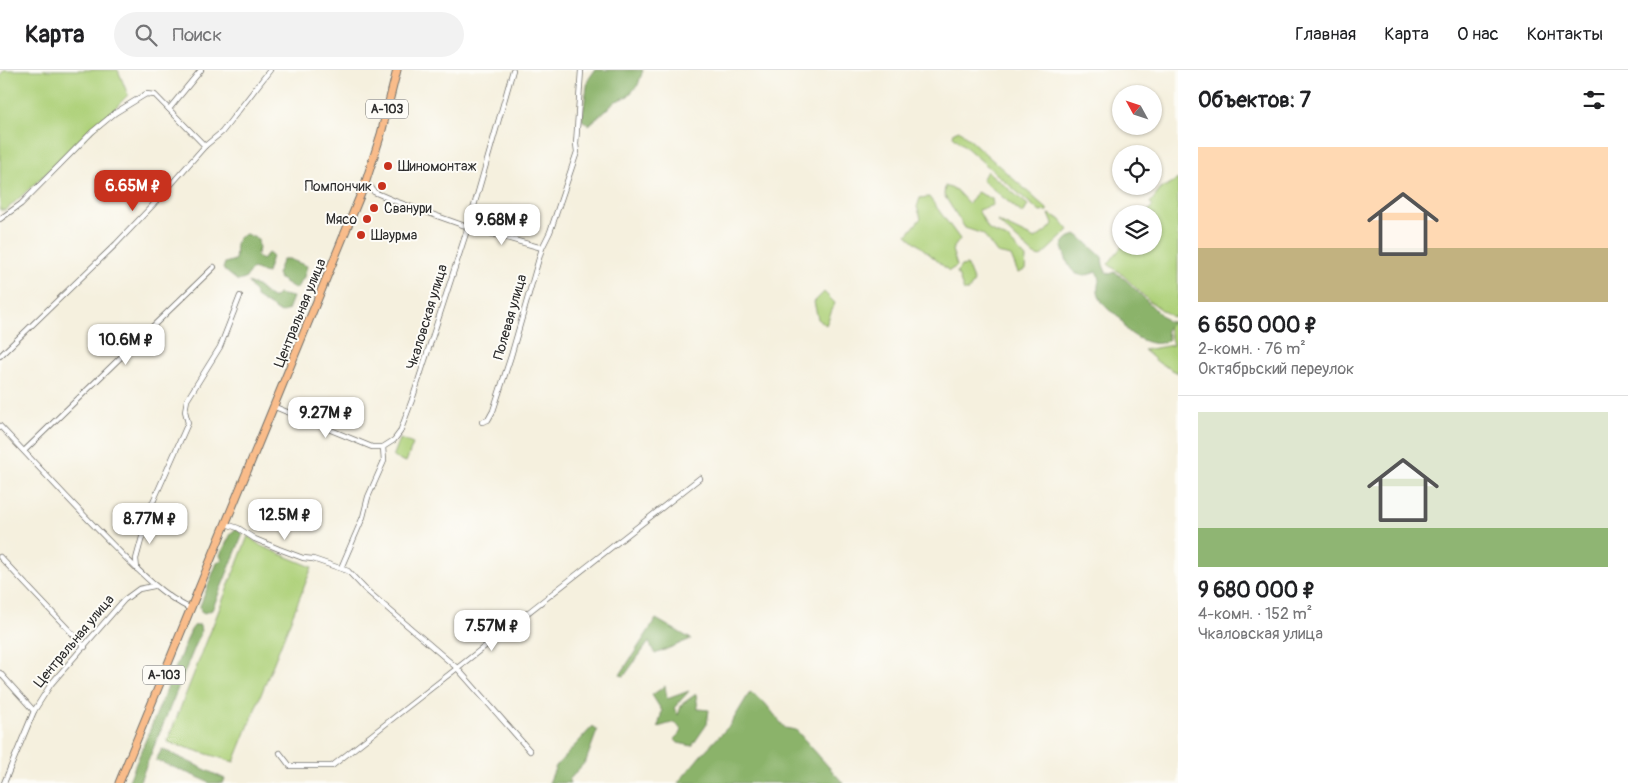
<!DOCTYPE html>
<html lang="ru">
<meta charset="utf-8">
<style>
:root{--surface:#fff;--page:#f2f2f2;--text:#202124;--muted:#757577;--line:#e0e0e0;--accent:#c8321e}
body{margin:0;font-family:Pangolin,sans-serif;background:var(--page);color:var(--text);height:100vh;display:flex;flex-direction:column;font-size:19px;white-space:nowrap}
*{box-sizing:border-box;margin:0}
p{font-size:16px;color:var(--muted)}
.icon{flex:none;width:28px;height:28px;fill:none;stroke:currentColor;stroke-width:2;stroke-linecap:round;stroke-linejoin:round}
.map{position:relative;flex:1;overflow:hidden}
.details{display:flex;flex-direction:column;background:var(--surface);width:450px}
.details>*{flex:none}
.needle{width:32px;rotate:310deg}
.fabs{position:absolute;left:1112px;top:15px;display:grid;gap:10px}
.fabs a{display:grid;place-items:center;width:50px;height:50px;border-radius:50%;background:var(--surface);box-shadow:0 1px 4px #0004;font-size:25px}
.price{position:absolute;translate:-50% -42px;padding:0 11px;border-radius:10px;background:#fff;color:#222;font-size:16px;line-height:32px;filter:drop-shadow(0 1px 2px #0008)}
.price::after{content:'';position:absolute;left:50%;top:30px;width:15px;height:11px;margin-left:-8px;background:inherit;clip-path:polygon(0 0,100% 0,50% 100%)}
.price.on{background:var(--accent);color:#fff}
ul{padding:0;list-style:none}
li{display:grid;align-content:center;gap:10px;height:265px;padding:0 20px}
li+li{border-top:1px solid var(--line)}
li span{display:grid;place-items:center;height:155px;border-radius:0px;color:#555}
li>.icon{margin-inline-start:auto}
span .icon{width:90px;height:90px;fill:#fffc;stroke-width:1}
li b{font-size:21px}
h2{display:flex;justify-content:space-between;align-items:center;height:60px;padding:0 20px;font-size:21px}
header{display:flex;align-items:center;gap:30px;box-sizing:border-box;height:70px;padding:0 25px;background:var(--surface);border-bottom:1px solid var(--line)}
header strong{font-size:24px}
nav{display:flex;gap:28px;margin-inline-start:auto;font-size:18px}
.search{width:350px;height:45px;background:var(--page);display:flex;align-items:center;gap:12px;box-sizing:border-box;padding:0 18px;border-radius:28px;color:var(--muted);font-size:19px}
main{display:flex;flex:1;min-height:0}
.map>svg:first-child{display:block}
.green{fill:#afd17a;stroke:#6d7e52}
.forest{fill:#8bb36a;stroke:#5b6f4a}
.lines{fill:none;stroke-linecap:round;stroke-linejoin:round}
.minor-casing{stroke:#72706a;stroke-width:6}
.primary-casing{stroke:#72706a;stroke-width:9}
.minor{stroke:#fff;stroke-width:4.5}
.primary{stroke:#f9bc8a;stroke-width:7}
.poi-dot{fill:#c8321e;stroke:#fdfcf7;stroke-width:2}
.labels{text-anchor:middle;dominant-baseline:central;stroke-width:4;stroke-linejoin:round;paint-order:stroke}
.shield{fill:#fdfcf7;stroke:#6a6a68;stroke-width:1}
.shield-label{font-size:12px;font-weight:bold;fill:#2b2b2b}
.poi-label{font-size:14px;fill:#2b2b2b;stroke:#fdfcf7;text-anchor:start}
.street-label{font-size:14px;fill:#2b2b2b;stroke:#fdfcf7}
</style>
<header>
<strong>Карта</strong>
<div class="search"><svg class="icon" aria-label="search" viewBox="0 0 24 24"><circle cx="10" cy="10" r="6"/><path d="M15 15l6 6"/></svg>Поиск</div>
<nav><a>Главная</a><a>Карта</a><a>О нас</a><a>Контакты</a></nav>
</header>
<main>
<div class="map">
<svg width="1178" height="713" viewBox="0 0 1178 713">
<rect width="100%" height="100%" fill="#fdfcf7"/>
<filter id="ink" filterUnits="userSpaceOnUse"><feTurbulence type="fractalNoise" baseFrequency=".02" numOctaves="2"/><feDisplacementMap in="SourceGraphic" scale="10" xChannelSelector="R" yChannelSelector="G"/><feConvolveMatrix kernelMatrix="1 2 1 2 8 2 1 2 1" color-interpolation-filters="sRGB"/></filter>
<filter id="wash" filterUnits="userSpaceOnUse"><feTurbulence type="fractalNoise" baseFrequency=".0096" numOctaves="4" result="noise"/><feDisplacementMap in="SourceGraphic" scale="20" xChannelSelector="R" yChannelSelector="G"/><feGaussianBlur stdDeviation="1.12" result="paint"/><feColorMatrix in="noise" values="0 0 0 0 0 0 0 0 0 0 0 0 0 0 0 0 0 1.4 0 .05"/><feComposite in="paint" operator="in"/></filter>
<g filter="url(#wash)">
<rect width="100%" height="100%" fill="#f5f0de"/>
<g class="green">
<polygon points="4,0 118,0 128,25 83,70 6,140 0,140 0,6"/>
<polygon points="959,60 1047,139 1047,141 1040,142 953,66 954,62"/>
<polygon points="987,101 1028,135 1023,144 982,110"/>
<polygon points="1178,109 1178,245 1172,247 1148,230 1124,206 1108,194 1122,176 1154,176 1154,144 1146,144 1153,135 1150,133 1161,119"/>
<polygon points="945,116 956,120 969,134 977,122 992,129 993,135 978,140 989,160 1007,168 1026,188 1025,200 1018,203 1011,186 997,183 983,164 965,158 944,125"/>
<polygon points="929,127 960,169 952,180 957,196 949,201 907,165 921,148 917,137 920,128"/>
<polygon points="1049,144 1060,149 1069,160 1040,187 1034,185 997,151 1035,169 1049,159 1053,154"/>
<polygon points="967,195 974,212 968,221 964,221 957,202 961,196"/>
<polygon points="824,222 835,233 826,255 818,249 814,232"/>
<polygon points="1178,250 1178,303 1159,293 1144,280 1173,275 1167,254"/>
<polygon points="400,369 413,374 406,392 393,387"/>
<polygon points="248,466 261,476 312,497 234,692 167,672"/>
</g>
<g class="forest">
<polygon points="595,0 643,0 638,15 627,27 616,31 589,55 582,50 588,10"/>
<path d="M 246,164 L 258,169 L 259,179 L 256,186 L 262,190 L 268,183 L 272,186 L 267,203 L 252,199 L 245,209 L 238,211 L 223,199 L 225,193 L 235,190 C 237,179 232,168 246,164 Z"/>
<path d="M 1078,165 L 1102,187 L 1103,195 L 1106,202 L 1110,204 L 1115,202 L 1126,210 L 1167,251 L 1172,252 L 1166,260 L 1169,269 C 1158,279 1139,270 1129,262 C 1124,258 1123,250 1118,246 C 1115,243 1111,242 1108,239 C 1099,230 1095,220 1100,208 L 1096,202 C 1072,212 1069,197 1062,177 C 1065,169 1069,166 1078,165 Z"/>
<polygon points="283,189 289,189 307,196 304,207 296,219 280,209 277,204"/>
<polygon points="248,212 257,216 270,227 275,227 278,224 293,227 288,240 281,243 256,227 256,224"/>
<polygon points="236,459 243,464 212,540 204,543 201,541 200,536 217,493 222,490 220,485 232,462"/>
<polygon points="656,549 691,569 655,584 649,572 624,606 620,605"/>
<polygon points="195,555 200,555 201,562 139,713 128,713 191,560"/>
<polygon points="665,616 667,629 689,621 674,638 678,645 682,634 696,624 698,639 709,640 707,654 692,676 678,673 674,669 682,661 675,652 658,657 662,641 652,625"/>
<polygon points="750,622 765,633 785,658 796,660 843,713 678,713 701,685 730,655"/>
<polygon points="593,656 597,661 586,691 569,710 570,713 549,713 556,696"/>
<polygon points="162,679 225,709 223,713 209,713 207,711 156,690"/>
</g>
</g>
<g filter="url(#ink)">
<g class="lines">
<defs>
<g id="minor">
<polyline points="169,39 201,0"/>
<polyline points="365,114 371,117 374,122 395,131 468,157 542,178"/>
<polyline points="0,149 21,134 92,62 115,43 146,24 155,25 205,76"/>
<polyline points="0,286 116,174 152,136 205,76 222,62 270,0"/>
<polyline points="275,337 372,377 383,377 394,370 400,362 412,330 468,157 513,0"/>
<polyline points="482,352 488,350 493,341 511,286 542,178 550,162 577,82 576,74 581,0"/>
<path d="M 0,356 C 38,396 75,437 114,476 C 138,500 160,524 191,539"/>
<polyline points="24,381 214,197"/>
<polyline points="226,454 238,458 255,469 279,479 303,488 313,489 348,501 365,519 457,598 530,681"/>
<polyline points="0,487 85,577"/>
<polyline points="341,498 363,447 368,427 384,391 383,377"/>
<polyline points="137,499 136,489 142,467 151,449 152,434 188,353 185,341 187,330 220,277 240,226"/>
<polyline points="0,603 34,641"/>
<polyline points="280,683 290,696 332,696 700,408"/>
<polyline points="4,713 34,641 51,614 124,530 139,519 154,516"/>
</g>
<polyline id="primary" points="119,713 365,114 381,64 397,0"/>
</defs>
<use href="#minor" class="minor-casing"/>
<use href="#primary" class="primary-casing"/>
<use href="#minor" class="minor"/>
<use href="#primary" class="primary"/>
</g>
</g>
<g class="poi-dot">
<circle cx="388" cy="96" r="5"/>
<circle cx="382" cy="116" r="5"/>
<circle cx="374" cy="138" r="5"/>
<circle cx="367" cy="149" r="5"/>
<circle cx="361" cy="165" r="5"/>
</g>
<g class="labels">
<g class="shield">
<rect x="366" y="29.5" width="42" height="19" rx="4"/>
<rect x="143" y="595.5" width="42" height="19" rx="4"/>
</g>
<g class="shield-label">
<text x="387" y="39">А-103</text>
<text x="164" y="605">А-103</text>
</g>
<g class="poi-label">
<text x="398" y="96">Шиномонтаж</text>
<text x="372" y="116" text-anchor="end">Помпончик</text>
<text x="384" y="138">Сванури</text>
<text x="357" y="149" text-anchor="end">Мясо</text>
<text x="371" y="165">Шаурма</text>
</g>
<g class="street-label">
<text transform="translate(300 243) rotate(-68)">Центральная улица</text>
<text transform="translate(427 247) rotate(-73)">Чкаловская улица</text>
<text transform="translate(510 247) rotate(-74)">Полевая улица</text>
<text transform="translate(74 571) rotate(-50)">Центральная улица</text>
</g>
</g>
</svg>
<div class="fabs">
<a><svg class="needle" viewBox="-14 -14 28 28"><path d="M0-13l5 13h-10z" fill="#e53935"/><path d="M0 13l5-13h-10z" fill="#757577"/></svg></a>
<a><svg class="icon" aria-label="locate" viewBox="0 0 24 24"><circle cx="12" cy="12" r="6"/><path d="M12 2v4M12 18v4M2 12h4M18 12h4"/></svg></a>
<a><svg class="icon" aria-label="layers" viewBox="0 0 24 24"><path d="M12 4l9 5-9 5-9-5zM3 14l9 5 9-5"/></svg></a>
</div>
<b class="price on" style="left:133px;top:142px">6.65M ₽</b>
<b class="price" style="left:502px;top:176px">9.68M ₽</b>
<b class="price" style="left:126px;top:296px">10.6M ₽</b>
<b class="price" style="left:326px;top:369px">9.27M ₽</b>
<b class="price" style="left:285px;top:471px">12.5M ₽</b>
<b class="price" style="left:150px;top:475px">8.77M ₽</b>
<b class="price" style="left:492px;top:582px">7.57M ₽</b>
</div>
<section class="details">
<h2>Объектов: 7<svg class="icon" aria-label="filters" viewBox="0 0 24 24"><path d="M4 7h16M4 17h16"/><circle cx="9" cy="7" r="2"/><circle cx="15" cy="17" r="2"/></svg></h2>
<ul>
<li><span style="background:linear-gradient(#ffd9b3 65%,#c2b280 0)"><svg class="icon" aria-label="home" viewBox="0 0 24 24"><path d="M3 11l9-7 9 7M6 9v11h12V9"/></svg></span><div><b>6 650 000 ₽</b><p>2-комн. · 76 m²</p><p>Октябрьский переулок</p></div></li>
<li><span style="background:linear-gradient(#dfe7d0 75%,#8fb573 0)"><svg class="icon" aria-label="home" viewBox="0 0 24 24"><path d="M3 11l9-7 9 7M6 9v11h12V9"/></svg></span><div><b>9 680 000 ₽</b><p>4-комн. · 152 m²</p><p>Чкаловская улица</p></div></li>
</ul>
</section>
</main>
